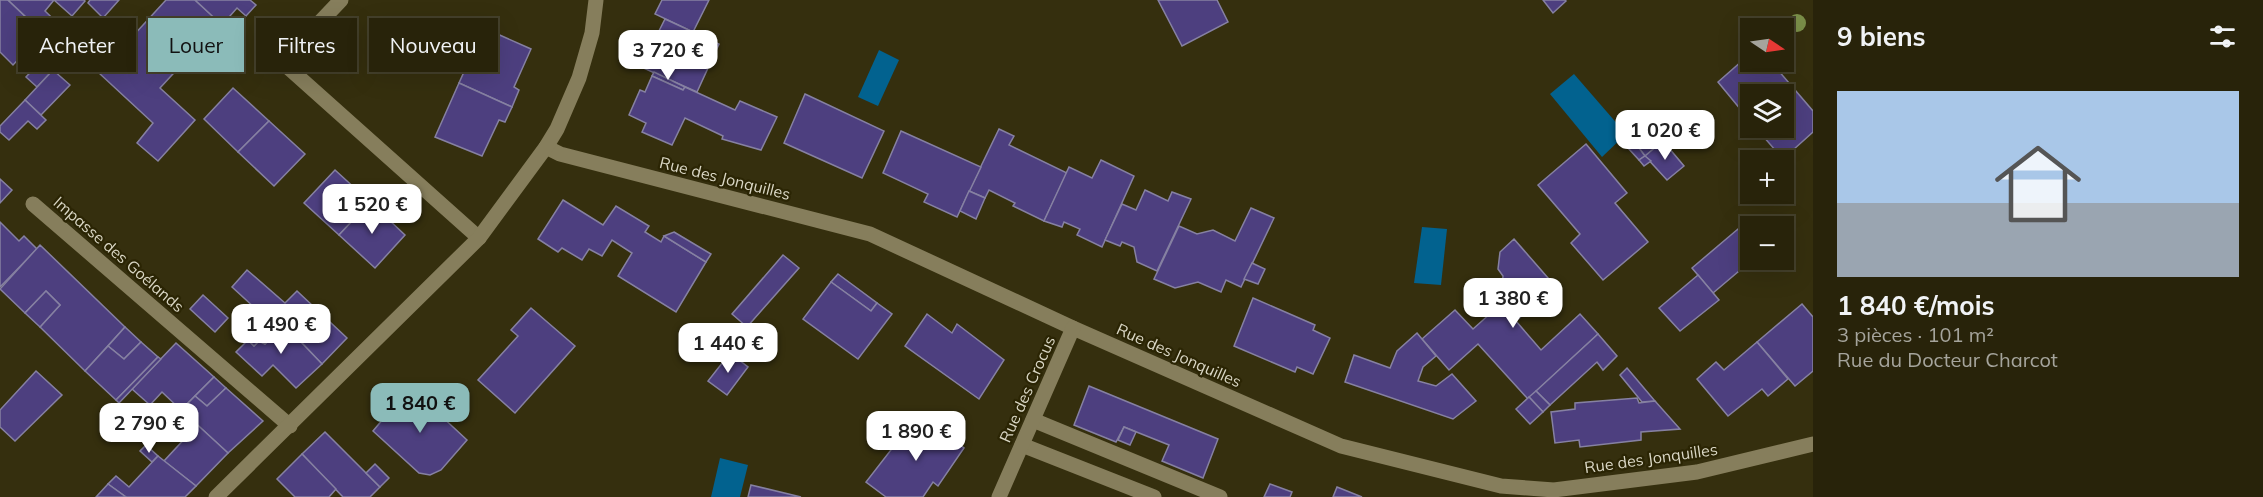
<!DOCTYPE html>
<html lang="fr">
<meta charset="utf-8">
<style>
:root{--surface:#28230a;--page:#342f18;--text:#f1f3f6;--muted:#a5a49c;--line:#44402b;--accent:#8bbbb9}
body{margin:0;font-family:Mulish,sans-serif;background:var(--page);color:var(--text);height:100vh;display:flex;flex-direction:column;font-size:22px;white-space:nowrap}
*{box-sizing:border-box;margin:0}
p{font-size:20px;color:var(--muted)}
.icon{flex:none;width:33px;height:33px;fill:none;stroke:currentColor;stroke-width:2;stroke-linecap:round;stroke-linejoin:round}
.map{position:relative;flex:1;overflow:hidden}
.sheet{display:flex;flex-direction:column;background:var(--surface);width:450px}
.sheet>*{flex:none}
.hud{position:absolute;left:18px;top:18px;width:570px;height:54px;display:flex;gap:12px}
.needle{width:39px;rotate:103deg}
.tools{position:absolute;left:1740px;top:18px;display:grid;gap:12px}
.tools a{display:grid;place-items:center;width:54px;height:54px;border-radius:0px;background:var(--surface);box-shadow:0 6px 24px #0002,0 0 0 2px var(--line);font-size:30px}
.price{position:absolute;translate:-50% -51px;padding:0 14px;border-radius:12px;background:#fff;color:#222;font-size:20px;line-height:39px;filter:drop-shadow(0 2px 3px #0008)}
.price::after{content:'';position:absolute;left:50%;top:36px;width:18px;height:14px;margin-left:-9px;background:inherit;clip-path:polygon(0 0,100% 0,50% 100%)}
.price.current{background:var(--accent);color:#111}
ul{padding:0;list-style:none}
li{display:grid;align-content:center;gap:12px;height:318px;padding:0 24px}
li span{display:grid;place-items:center;height:186px;border-radius:0px;color:#555}
li>.icon{margin-inline-start:auto}
span .icon{width:108px;height:108px;fill:#fffc;stroke-width:1}
li b{font-size:26px}
h2{display:flex;justify-content:space-between;align-items:center;height:72px;padding:0 24px;font-size:26px}
.chip{padding:0 21px;border-radius:0px;background:var(--surface);box-shadow:0 6px 24px #0002,0 0 0 2px var(--line);font-size:21px;line-height:54px}
.chip.current{background:var(--accent);color:#111}
main{display:flex;flex:1;min-height:0}
.map>svg:first-child{display:block}
.water{fill:#02628f}
.building{fill:#4d3f7f;stroke:#8681a2;stroke-width:1.5}
.lines{fill:none;stroke-linecap:round;stroke-linejoin:round}
.minor{stroke:#867e5c;stroke-width:15}
.tree{fill:#7a8e48}
.labels{text-anchor:middle;dominant-baseline:central;stroke-width:4.5;stroke-linejoin:round;paint-order:stroke}
.street-label{font-size:16px;fill:#dad7c5;stroke:#2b2504}
</style>
<main>
<div class="map">
<svg width="1813" height="497" viewBox="0 0 1813 497">
<rect width="100%" height="100%" fill="#352f0e"/>
<g class="water">
<polygon points="879,50 899,60 878,106 858,97"/>
<polygon points="1574,74 1626,134 1602,157 1550,94"/>
<polygon points="1422,227 1447,229 1441,285 1414,283"/>
<polygon points="720,458 748,465 740,497 711,497"/>
</g>
<g class="building">
<polygon points="0,0 8,0 34,25 18,42 27,50 13,65 0,52"/>
<polygon points="8,0 54,0 45,11 71,36 60,49"/>
<polygon points="54,0 84,0 85,1 72,16"/>
<polygon points="90,0 119,0 103,18 88,3"/>
<polygon points="166,0 195,0 220,23 160,88 195,120 158,161 137,143 153,123 99,73"/>
<polygon points="195,0 250,0 256,5 246,16 237,8 222,25"/>
<polygon points="662,0 709,0 693,32 655,14"/>
<polygon points="1158,0 1217,0 1228,22 1182,46"/>
<polygon points="1543,0 1565,0 1566,1 1553,13"/>
<polygon points="665,19 719,44 697,92 641,67"/>
<polygon points="484,28 531,49 514,87 519,90 512,107 459,83"/>
<polygon points="56,45 67,55 37,87 26,77"/>
<polygon points="1750,54 1750,62 1771,62 1813,111 1813,132 1783,159 1756,128 1784,128 1784,94 1750,94 1750,121 1718,82"/>
<polygon points="53,70 70,85 41,115 25,100"/>
<polygon points="654,72 685,87 683,90 652,76"/>
<polygon points="652,76 683,90 685,87 735,110 740,101 777,117 761,150 722,139 723,136 685,118 672,145 642,132 646,123 629,115 640,90 645,92"/>
<polygon points="459,83 512,107 505,122 499,120 482,156 435,137"/>
<polygon points="233,88 269,121 238,152 204,119"/>
<polygon points="805,94 884,131 862,178 784,143"/>
<polygon points="25,100 46,120 37,129 28,121 9,140 0,132 0,126"/>
<polygon points="269,121 305,154 274,186 238,152"/>
<polygon points="999,129 1014,136 1009,145 1067,173 1044,221 1013,206 1015,203 989,190 985,198 969,191"/>
<polygon points="1653,129 1663,141 1645,156 1636,144"/>
<polygon points="901,131 981,167 957,217 924,202 928,194 883,173"/>
<polygon points="1663,141 1684,166 1667,180 1645,156"/>
<polygon points="1586,144 1627,193 1615,203 1648,242 1603,280 1571,243 1580,234 1538,185"/>
<polygon points="1636,144 1645,156 1639,160 1629,149"/>
<polygon points="1645,156 1651,161 1644,166 1639,160"/>
<polygon points="1101,160 1134,176 1102,247 1077,235 1080,229 1064,222 1062,227 1044,221 1069,167 1092,178"/>
<polygon points="335,170 370,202 339,235 304,203"/>
<polygon points="0,179 12,190 0,203"/>
<polygon points="1145,190 1168,201 1172,192 1191,199 1157,271 1137,262 1134,247 1122,242 1120,246 1105,240 1122,204 1136,210"/>
<polygon points="969,191 985,198 976,219 960,211"/>
<polygon points="563,200 603,225 616,206 649,226 645,232 661,242 664,236 706,262 676,312 618,276 632,253 612,240 602,256 589,249 582,260 562,248 558,252 538,239"/>
<polygon points="370,202 405,235 375,268 339,235"/>
<polygon points="1251,208 1274,218 1241,287 1226,280 1221,292 1198,282 1175,288 1154,279 1179,226 1197,234 1213,230 1235,241"/>
<polygon points="0,222 19,241 24,236 37,249 0,287"/>
<polygon points="1738,229 1750,244 1750,260 1752,260 1713,293 1692,268"/>
<polygon points="674,232 711,254 706,262 664,236"/>
<polygon points="1514,239 1555,286 1516,321 1541,350 1580,314 1598,334 1528,399 1478,344 1449,370 1422,339 1455,310 1473,329 1501,304 1503,276 1498,269 1500,252"/>
<polygon points="40,245 125,327 85,371 40,327 60,305 46,291 25,313 0,289"/>
<polygon points="783,255 799,268 747,327 732,314"/>
<polygon points="1252,263 1265,269 1258,284 1244,279"/>
<polygon points="247,270 285,303 297,291 347,338 322,364 276,316 272,321 268,320 232,287"/>
<polygon points="838,274 877,303 871,311 831,282"/>
<polygon points="1698,275 1719,300 1680,331 1659,308"/>
<polygon points="831,282 871,311 877,303 892,314 858,359 803,319"/>
<polygon points="46,291 60,305 40,327 25,313"/>
<polygon points="203,295 228,318 215,332 190,309"/>
<polygon points="1253,298 1315,325 1313,330 1330,338 1313,374 1297,367 1295,372 1234,346"/>
<polygon points="1802,304 1813,317 1813,371 1795,386 1757,342"/>
<polygon points="531,308 575,346 515,413 478,380 518,336 511,330"/>
<polygon points="927,314 952,333 957,324 1004,360 979,399 905,346"/>
<polygon points="276,316 322,364 296,388 273,365 262,376 236,352 248,340 254,346 259,341 265,344 275,334 268,326"/>
<polygon points="268,320 272,321 268,326 275,334 265,344 259,341 254,346 248,340"/>
<polygon points="125,327 141,342 124,359 108,346"/>
<polygon points="1417,333 1436,356 1423,367 1418,381 1436,386 1452,374 1476,401 1453,419 1345,382 1354,355 1390,368 1397,351"/>
<polygon points="725,334 734,343 717,361 708,352"/>
<polygon points="1598,334 1617,356 1603,370 1597,362 1550,405 1536,391"/>
<polygon points="141,342 158,357 116,400 85,371 108,346 124,359"/>
<polygon points="1757,342 1788,379 1768,396 1762,389 1728,416 1697,379 1716,362 1724,370"/>
<polygon points="176,343 214,377 181,410 162,392 150,405 132,389"/>
<polygon points="730,353 748,367 727,395 708,381"/>
<polygon points="158,357 161,359 119,403 116,400"/>
<polygon points="1627,368 1655,401 1642,402 1620,375"/>
<polygon points="36,371 62,395 15,441 0,427 0,410"/>
<polygon points="214,377 226,388 207,406 195,396"/>
<polygon points="1089,386 1218,439 1203,478 1162,461 1169,445 1124,427 1116,442 1074,425"/>
<polygon points="410,387 467,440 441,470 430,475 419,473 373,431"/>
<polygon points="226,388 263,421 228,453 181,410 195,396 207,406"/>
<polygon points="1536,391 1550,405 1543,412 1529,397"/>
<polygon points="1529,397 1543,412 1530,424 1516,409"/>
<polygon points="1637,398 1639,403 1655,401 1680,429 1641,432 1641,440 1580,447 1579,440 1555,443 1551,412 1575,409 1575,403"/>
<polygon points="928,414 945,426 940,433 947,437 948,436 964,448 938,486 933,482 923,497 886,497 866,482 908,428 914,432"/>
<polygon points="190,418 228,453 196,486 164,461 189,434 181,427"/>
<polygon points="1124,427 1136,432 1130,445 1118,440"/>
<polygon points="325,432 380,487 370,497 343,497 302,454"/>
<polygon points="146,445 158,456 152,462 140,451"/>
<polygon points="302,454 336,489 329,497 295,497 277,479"/>
<polygon points="158,456 196,486 185,497 126,497 108,484 116,476 129,487"/>
<polygon points="375,464 389,478 380,487 366,473"/>
<polygon points="108,484 126,497 96,497"/>
<polygon points="1270,484 1292,492 1290,497 1264,497"/>
<polygon points="751,485 801,497 748,497"/>
<polygon points="1337,487 1362,497 1333,497"/>
</g>
<g class="lines">
<g class="minor">
<polyline points="341,0 282,62 479,238"/>
<polyline points="546,147 560,154 870,234 1073,328 1341,446 1501,486 1554,490 1697,472 1813,444"/>
<polyline points="33,204 290,426"/>
<polyline points="1033,420 1220,497"/>
<polyline points="1022,445 1154,497"/>
<polyline points="216,497 479,238 546,147 557,129 579,78 592,33 596,0"/>
<polyline points="999,497 1073,328"/>
</g>
</g>
<circle class="tree" cx="1797" cy="23" r="9"/>
<g class="labels">
<g class="street-label">
<text transform="translate(725 178) rotate(14)">Rue des Jonquilles</text>
<text transform="translate(119 254) rotate(41)">Impasse des Goélands</text>
<text transform="translate(1179 355) rotate(24)">Rue des Jonquilles</text>
<text transform="translate(1027 389) rotate(-66)">Rue des Crocus</text>
<text transform="translate(1651 458) rotate(-8)">Rue des Jonquilles</text>
</g>
</g>
</svg>
<div class="tools">
<a><svg class="needle" viewBox="-14 -14 28 28"><path d="M0-13l5 13h-10z" fill="#e53935"/><path d="M0 13l5-13h-10z" fill="#a5a49c"/></svg></a>
<a><svg class="icon" aria-label="layers" viewBox="0 0 24 24"><path d="M12 4l9 5-9 5-9-5zM3 14l9 5 9-5"/></svg></a>
<a>+</a>
<a>−</a>
</div>
<b class="price" style="left:668px;top:81px">3 720 €</b>
<b class="price" style="left:1665px;top:161px">1 020 €</b>
<b class="price" style="left:372px;top:235px">1 520 €</b>
<b class="price" style="left:1513px;top:329px">1 380 €</b>
<b class="price" style="left:281px;top:355px">1 490 €</b>
<b class="price" style="left:728px;top:374px">1 440 €</b>
<b class="price current" style="left:420px;top:434px">1 840 €</b>
<b class="price" style="left:149px;top:454px">2 790 €</b>
<b class="price" style="left:916px;top:462px">1 890 €</b>
<div class="hud">
<a class="chip">Acheter</a>
<a class="chip current">Louer</a>
<a class="chip">Filtres</a>
<a class="chip">Nouveau</a>
</div>
</div>
<section class="sheet">
<h2>9 biens<svg class="icon" aria-label="filters" viewBox="0 0 24 24"><path d="M4 7h16M4 17h16"/><circle cx="9" cy="7" r="2"/><circle cx="15" cy="17" r="2"/></svg></h2>
<ul>
<li><span style="background:linear-gradient(#a9c7e8 60%,#9aa5b1 0)"><svg class="icon" aria-label="home" viewBox="0 0 24 24"><path d="M3 11l9-7 9 7M6 9v11h12V9"/></svg></span><div><b>1 840 €/mois</b><p>3 pièces · 101 m²</p><p>Rue du Docteur Charcot</p></div></li>
</ul>
</section>
</main>
